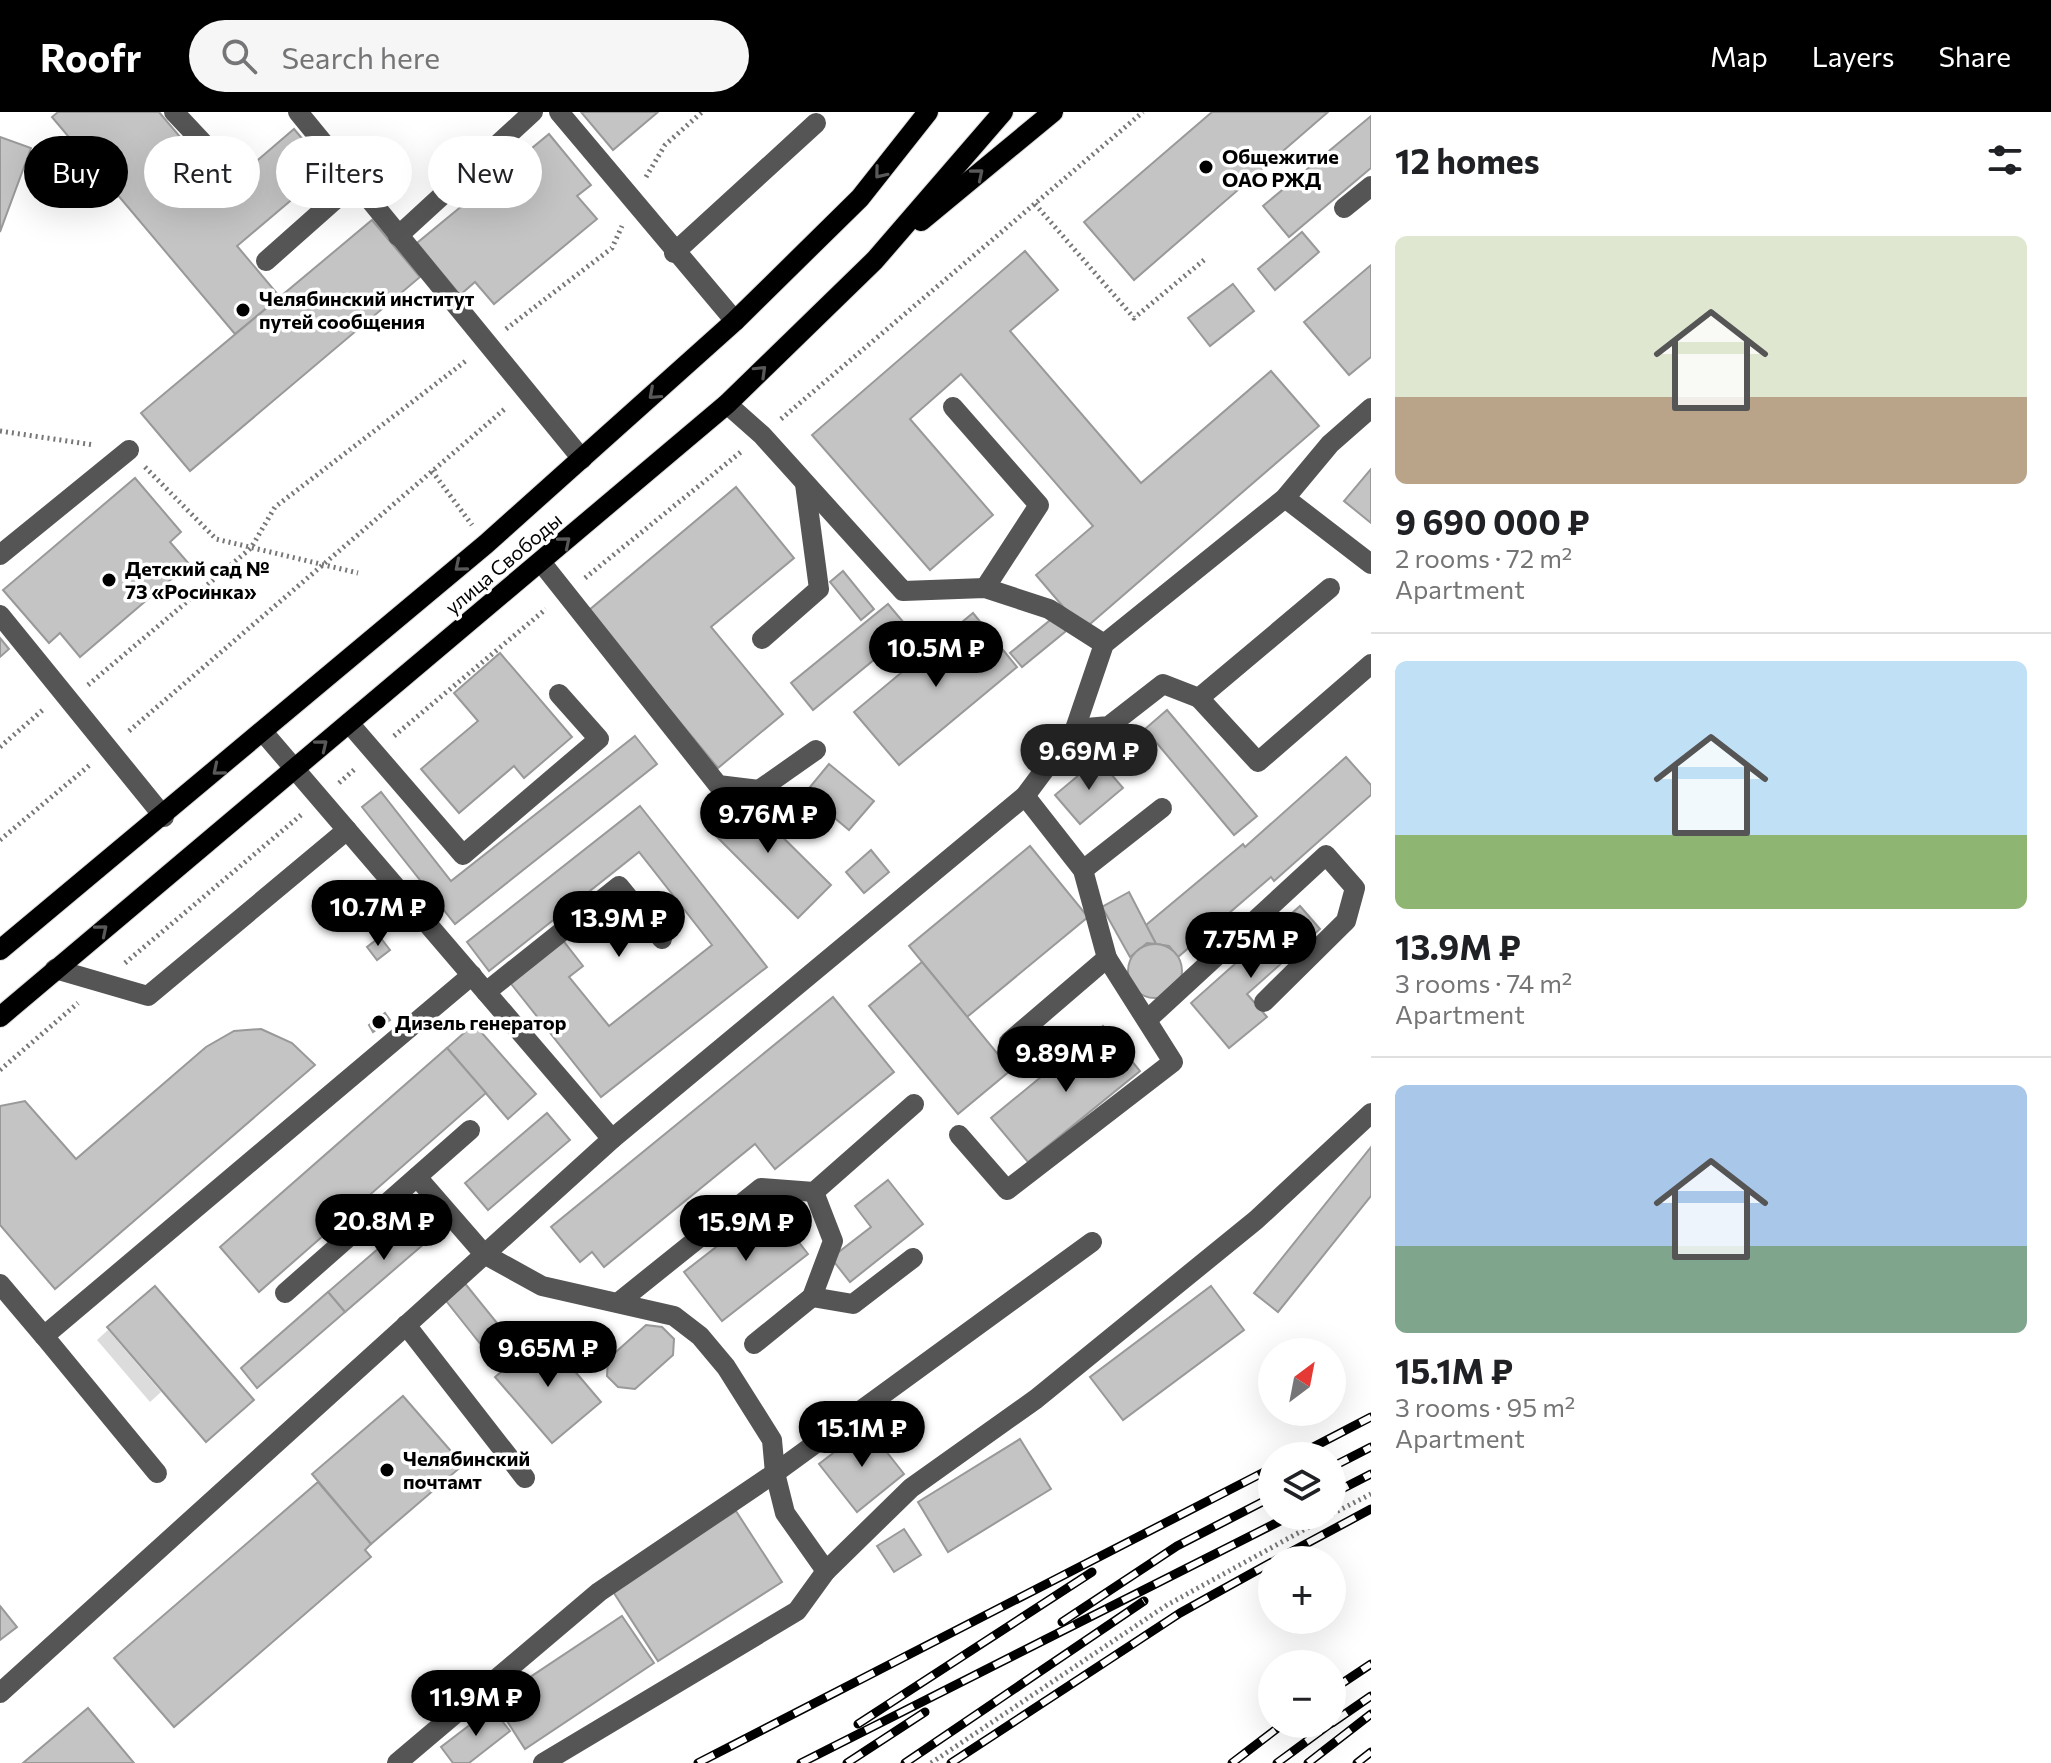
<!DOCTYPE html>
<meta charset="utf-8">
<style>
:root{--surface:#fff;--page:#f6f6f6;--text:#202124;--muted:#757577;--line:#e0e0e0;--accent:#000}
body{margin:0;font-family:Commissioner,sans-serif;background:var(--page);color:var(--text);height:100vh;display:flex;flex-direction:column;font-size:30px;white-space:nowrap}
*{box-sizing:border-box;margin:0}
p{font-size:26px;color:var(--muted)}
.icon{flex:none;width:44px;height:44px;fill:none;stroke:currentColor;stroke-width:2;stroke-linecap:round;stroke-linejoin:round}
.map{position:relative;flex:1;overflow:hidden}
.drawer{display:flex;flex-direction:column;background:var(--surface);width:680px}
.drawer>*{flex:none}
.top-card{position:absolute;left:24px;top:24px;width:760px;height:72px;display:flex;gap:16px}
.needle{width:52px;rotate:32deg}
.fabs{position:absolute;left:1258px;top:1226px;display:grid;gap:16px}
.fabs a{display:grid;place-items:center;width:88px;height:88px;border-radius:50%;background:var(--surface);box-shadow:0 8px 32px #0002;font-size:40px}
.price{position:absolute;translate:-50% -68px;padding:0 18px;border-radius:28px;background:var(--accent);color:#fff;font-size:26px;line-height:52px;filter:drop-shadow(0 2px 4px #0008)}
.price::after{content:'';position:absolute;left:50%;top:48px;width:24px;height:18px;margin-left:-12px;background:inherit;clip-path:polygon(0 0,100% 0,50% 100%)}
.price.current{background:#222;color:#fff}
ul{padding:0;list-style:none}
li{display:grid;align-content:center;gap:16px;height:424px;padding:0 24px}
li+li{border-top:2px solid var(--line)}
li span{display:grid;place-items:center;height:248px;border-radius:12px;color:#555}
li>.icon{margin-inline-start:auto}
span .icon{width:144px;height:144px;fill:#fffc;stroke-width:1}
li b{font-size:34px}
h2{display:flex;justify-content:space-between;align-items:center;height:96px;padding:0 24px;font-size:34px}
.pill{padding:0 28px;border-radius:36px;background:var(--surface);box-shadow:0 8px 32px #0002;font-size:28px;line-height:72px}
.pill.current{background:var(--accent);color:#fff}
header{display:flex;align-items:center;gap:48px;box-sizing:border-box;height:112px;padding:0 40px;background:var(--accent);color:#fff}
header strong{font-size:38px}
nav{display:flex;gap:44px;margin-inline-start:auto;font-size:28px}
.search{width:560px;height:72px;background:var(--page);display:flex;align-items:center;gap:20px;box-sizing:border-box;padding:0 28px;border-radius:44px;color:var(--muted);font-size:30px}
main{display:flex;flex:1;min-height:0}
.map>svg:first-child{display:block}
.green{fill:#dcdcdc}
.building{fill:#c4c4c4;stroke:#999;stroke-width:2}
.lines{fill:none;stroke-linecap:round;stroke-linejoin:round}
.major-casing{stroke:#dbdbdb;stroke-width:22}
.path{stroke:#777;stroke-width:5;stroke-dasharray:2 4;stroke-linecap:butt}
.minor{stroke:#555;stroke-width:20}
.major{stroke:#000;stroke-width:20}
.rail-casing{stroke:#000;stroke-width:9}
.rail{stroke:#fff;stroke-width:6;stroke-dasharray:18;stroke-linecap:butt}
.oneway{stroke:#595959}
.poi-dot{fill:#000;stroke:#fff;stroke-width:3}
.labels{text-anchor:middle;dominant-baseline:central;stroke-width:7;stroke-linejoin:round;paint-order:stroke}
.poi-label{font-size:20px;font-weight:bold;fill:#000;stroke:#fff;text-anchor:start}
.street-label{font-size:20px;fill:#000;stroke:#fff}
</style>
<header>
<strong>Roofr</strong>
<div class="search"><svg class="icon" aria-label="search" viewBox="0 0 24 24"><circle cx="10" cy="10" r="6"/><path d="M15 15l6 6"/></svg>Search here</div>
<nav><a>Map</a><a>Layers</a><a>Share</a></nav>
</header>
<main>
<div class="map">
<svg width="1371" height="1651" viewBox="0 0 1371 1651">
<rect width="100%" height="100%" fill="#fff"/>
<polygon class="green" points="108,1218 161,1280 150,1290 97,1228"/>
<g class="building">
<polygon points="58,0 159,0 224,77 294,17 328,57 237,134 280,185 235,222 52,5"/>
<polygon points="581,0 658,0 613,38"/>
<polygon points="1212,0 1328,0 1134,168 1084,110"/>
<polygon points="1371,4 1371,56 1289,125 1263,94"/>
<polygon points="549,22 591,73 577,84 597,107 494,192 475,170 460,183 417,131"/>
<polygon points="0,25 31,36 0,120"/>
<polygon points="372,108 420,165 190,359 141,301"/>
<polygon points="1302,120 1319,140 1275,178 1258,157"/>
<polygon points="1025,139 1058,178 1010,219 1141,371 1271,259 1319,314 1083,518 1036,463 1093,414 961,262 910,307 993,403 930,458 812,323"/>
<polygon points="1371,153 1371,245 1349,263 1304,210"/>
<polygon points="1233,172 1254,199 1210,234 1188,206"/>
<polygon points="1371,357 1371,411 1344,389"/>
<polygon points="135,366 181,420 170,430 189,452 80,545 60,521 49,531 3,478"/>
<polygon points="736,375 794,446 711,515 783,602 718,656 588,499"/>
<polygon points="843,459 874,497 861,508 830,470"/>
<polygon points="888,492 910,518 813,598 791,571"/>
<polygon points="973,501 1017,555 899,653 854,600"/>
<polygon points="1054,505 1066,519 1022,555 1010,541"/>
<polygon points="0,526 9,537 0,545"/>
<polygon points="500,541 572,625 524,666 514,654 459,701 421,657 478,609 454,581"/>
<polygon points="1167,598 1257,704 1234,723 1145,617"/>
<polygon points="635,624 657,652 455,812 362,695 381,680 451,769"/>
<polygon points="1346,645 1371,673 1371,683 1274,769 1271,765 1178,845 1169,834 1156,832 1146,813 1243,732 1245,735"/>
<polygon points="1098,647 1123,676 1080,712 1055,683"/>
<polygon points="829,652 874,689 849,718 805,681"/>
<polygon points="737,680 831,773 798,806 705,713"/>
<polygon points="640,694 767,855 601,985 508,868 561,826 583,854 569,865 609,914 712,833 639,740 489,859 467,830"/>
<polygon points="1030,734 1088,805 967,905 909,834"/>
<polygon points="871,738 889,760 864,781 846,760"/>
<polygon points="1129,780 1156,832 1147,831 1130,845 1102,795"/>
<polygon points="1300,794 1320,817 1247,882 1267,905 1229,936 1191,891"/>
<polygon points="380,825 390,838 377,848 367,835"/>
<circle cx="1155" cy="859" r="27"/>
<polygon points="922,850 1011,958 958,1002 869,894"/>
<polygon points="833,885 894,960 775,1057 755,1032 604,1155 592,1140 580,1150 551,1115"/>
<polygon points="385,901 390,908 373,920 369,913"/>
<polygon points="474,912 536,982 508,1007 447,936"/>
<polygon points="1103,914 1140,959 1028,1050 991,1006"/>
<polygon points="261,917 292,931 315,953 55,1177 0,1113 0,994 25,989 76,1047 206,935 234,919"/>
<polygon points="447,936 486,981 259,1180 220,1135"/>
<polygon points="547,1001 570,1028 488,1098 465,1071"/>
<polygon points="1371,1035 1371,1084 1278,1200 1254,1181"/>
<polygon points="888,1068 923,1112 850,1170 831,1146 871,1115 855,1094"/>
<polygon points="770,1093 808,1142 722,1209 684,1160"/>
<polygon points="422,1099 439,1119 345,1200 328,1180"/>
<polygon points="463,1169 510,1227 490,1244 443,1185"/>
<polygon points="155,1174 254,1288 206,1330 107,1215"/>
<polygon points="1211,1174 1244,1218 1123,1308 1090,1265"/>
<polygon points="328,1180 345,1200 257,1276 241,1256"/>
<polygon points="646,1213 662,1215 674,1227 673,1243 635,1277 618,1275 607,1264 608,1247"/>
<polygon points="544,1223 601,1290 552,1331 495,1265"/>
<polygon points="403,1284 463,1353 371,1432 312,1362"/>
<polygon points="867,1315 904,1362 857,1400 819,1352"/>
<polygon points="1020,1327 1051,1377 948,1440 918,1390"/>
<polygon points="318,1370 371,1432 365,1438 371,1445 174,1615 114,1546"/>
<polygon points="736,1399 782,1470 658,1549 612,1478"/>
<polygon points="904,1417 921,1443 894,1460 877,1434"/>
<polygon points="0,1494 17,1515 0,1528"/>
<polygon points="622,1504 654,1551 525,1637 494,1589"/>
<polygon points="88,1596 134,1651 23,1651"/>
<polygon points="492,1596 510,1619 469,1651 453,1651 441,1635"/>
</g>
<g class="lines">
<defs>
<g id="major">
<polyline points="921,109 1053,0"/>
<polyline points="0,838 486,432 735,209 860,86 928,0"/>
<polyline points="0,905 727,292 875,148 1003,0"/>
</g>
</defs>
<use href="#major" class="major-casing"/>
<g class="path">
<polyline points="646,65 665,33 702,0"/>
<polyline points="1035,92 1134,206 1204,148"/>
<polyline points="506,217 612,136 622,114"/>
<polyline points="781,307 1143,0"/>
<polyline points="0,319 94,333"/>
<polyline points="145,355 216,427 358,461"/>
<polyline points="432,359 472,413"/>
<polyline points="585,466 742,339"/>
<polyline points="88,573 251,436 275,395 467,248"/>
<polyline points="129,619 507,295"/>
<polyline points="394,624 546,497"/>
<polyline points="0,635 45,596"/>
<polyline points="339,671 356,656"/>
<polyline points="0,728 91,652"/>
<polyline points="125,851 301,703"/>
<polyline points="0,958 78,891"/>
<polyline points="1332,1402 1371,1382"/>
<polyline points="931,1651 1167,1493 1329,1404"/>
</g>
<g class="minor">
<polyline points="174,0 207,35"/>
<polyline points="298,0 582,347"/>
<polyline points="559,0 735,209"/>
<polyline points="1344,96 1371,74"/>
<polyline points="398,124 533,0"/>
<polyline points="674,141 816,11"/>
<polyline points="266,149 355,70"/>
<polyline points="727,292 762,323 903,479 985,476 1049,497 1104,532"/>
<polyline points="953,295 1039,393 985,476"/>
<polyline points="1285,386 1371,452"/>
<polyline points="0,443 129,338"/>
<polyline points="541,450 718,673 759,678 816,638"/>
<polyline points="0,503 164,705"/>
<polyline points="762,527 819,477 805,372"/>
<polyline points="1199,586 1258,650 1371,552"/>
<polyline points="349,611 463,743 599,627 559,582"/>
<polyline points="1075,617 1109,614 1163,572 1199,586 1330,476"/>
<polyline points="263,620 612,1027"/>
<polyline points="1083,758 1162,696"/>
<polyline points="55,857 148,884 347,718"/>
<polyline points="486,880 619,774 662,827"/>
<polyline points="1147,908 1326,743 1355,776 1346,809 1264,890"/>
<polyline points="1009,930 1107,846"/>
<polyline points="959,1023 1007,1078 1173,950 1107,846 1083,758 1025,684"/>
<polyline points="417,1065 484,1142 542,1174 674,1204 700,1224 726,1255 772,1328 775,1361 785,1401 826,1459 911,1376 1036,1287 1256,1108 1371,1001"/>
<polyline points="0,1172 44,1224 472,863"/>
<polyline points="285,1181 470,1018"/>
<polyline points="812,1185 853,1192 913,1146"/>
<polyline points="619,1190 761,1076 814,1080 914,992"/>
<polyline points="406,1213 525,1366"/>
<polyline points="44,1224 157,1361"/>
<polyline points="754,1232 812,1185 833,1129 814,1080"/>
<polyline points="0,1581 612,1027 1025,684 1075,617 1104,532 1285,386 1330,332 1371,296"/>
<polyline points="397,1651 599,1480 775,1361 1092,1130"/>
<polyline points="543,1651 797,1499 826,1459"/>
</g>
<use href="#major" class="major"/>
<defs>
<g id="rail">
<polyline points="1296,1344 1371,1305"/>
<polyline points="1332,1355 1371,1335"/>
<polyline points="1332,1382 1371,1362"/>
<polyline points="1276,1448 1371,1397"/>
<polyline points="1062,1510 1177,1434 1272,1385"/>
<polyline points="1332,1578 1371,1552"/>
<polyline points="1332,1611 1371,1584"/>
<polyline points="858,1612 1092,1460"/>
<polyline points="698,1651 1272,1356"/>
<polyline points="801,1651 1290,1404"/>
<polyline points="847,1651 925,1600"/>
<polyline points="905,1651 1144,1489"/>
<polyline points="951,1651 1180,1501 1272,1450"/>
<polyline points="1232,1651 1283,1612"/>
<polyline points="1277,1651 1330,1612"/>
<polyline points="1308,1651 1371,1602"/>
<polyline points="1357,1651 1371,1640"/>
</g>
</defs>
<use href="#rail" class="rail-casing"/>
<use href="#rail" class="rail"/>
</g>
<defs><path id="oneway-chevron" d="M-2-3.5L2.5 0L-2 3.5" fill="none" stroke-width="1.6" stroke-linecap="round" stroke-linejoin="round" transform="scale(2)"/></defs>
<g class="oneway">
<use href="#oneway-chevron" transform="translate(880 61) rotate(129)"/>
<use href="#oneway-chevron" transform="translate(978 62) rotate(-40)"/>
<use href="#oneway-chevron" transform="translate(761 259) rotate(-44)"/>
<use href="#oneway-chevron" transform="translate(654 282) rotate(138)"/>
<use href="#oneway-chevron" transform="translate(565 430) rotate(-40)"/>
<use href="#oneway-chevron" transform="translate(460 454) rotate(140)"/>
<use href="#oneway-chevron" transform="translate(322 633) rotate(-39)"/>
<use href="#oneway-chevron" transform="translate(218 658) rotate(140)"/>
<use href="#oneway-chevron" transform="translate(102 818) rotate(-40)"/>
</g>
<g class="poi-dot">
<circle cx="1206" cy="55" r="8"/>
<circle cx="243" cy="198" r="8"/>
<circle cx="109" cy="468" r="8"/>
<circle cx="379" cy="910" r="8"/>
<circle cx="387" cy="1358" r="8"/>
</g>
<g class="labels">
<g class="poi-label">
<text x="1222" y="44">Общежитие<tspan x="1222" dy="23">ОАО РЖД</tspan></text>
<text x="259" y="186">Челябинский институт<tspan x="259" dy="23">путей сообщения</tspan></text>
<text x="125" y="456">Детский сад №<tspan x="125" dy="23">73 «Росинка»</tspan></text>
<text x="395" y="910">Дизель генератор</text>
<text x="403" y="1346">Челябинский<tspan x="403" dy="23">почтамт</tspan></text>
</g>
<g class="street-label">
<text transform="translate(503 451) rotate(-40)">улица Свободы</text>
</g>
</g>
</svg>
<div class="fabs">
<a><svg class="needle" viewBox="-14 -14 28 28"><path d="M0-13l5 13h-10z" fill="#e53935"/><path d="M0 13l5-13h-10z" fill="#757577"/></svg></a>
<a><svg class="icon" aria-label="layers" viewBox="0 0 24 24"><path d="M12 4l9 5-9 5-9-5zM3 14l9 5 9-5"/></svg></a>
<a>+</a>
<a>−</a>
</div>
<b class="price" style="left:936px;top:577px">10.5M ₽</b>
<b class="price current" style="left:1089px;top:680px">9.69M ₽</b>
<b class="price" style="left:768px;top:743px">9.76M ₽</b>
<b class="price" style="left:378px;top:836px">10.7M ₽</b>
<b class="price" style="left:619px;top:847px">13.9M ₽</b>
<b class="price" style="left:1251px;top:868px">7.75M ₽</b>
<b class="price" style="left:1066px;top:982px">9.89M ₽</b>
<b class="price" style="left:384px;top:1150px">20.8M ₽</b>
<b class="price" style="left:746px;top:1151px">15.9M ₽</b>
<b class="price" style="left:548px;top:1277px">9.65M ₽</b>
<b class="price" style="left:862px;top:1357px">15.1M ₽</b>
<b class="price" style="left:476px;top:1626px">11.9M ₽</b>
<div class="top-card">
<a class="pill current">Buy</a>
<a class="pill">Rent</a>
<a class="pill">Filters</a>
<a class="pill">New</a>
</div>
</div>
<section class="drawer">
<h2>12 homes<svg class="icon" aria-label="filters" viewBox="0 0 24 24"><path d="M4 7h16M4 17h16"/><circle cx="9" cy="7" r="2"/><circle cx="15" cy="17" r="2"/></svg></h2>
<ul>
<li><span style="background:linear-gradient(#dfe7d0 65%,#b9a48a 0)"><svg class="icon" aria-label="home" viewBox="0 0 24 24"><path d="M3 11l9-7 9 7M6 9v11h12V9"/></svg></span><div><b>9 690 000 ₽</b><p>2 rooms · 72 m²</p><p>Apartment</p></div></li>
<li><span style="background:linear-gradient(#bfe0f5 70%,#8fb573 0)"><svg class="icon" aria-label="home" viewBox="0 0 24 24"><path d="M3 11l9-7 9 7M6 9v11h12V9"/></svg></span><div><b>13.9M ₽</b><p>3 rooms · 74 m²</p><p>Apartment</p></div></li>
<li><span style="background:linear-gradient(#a9c7e8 65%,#7fa58c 0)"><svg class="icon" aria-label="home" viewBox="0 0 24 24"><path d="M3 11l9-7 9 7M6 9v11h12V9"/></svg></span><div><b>15.1M ₽</b><p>3 rooms · 95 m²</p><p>Apartment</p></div></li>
</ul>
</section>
</main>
